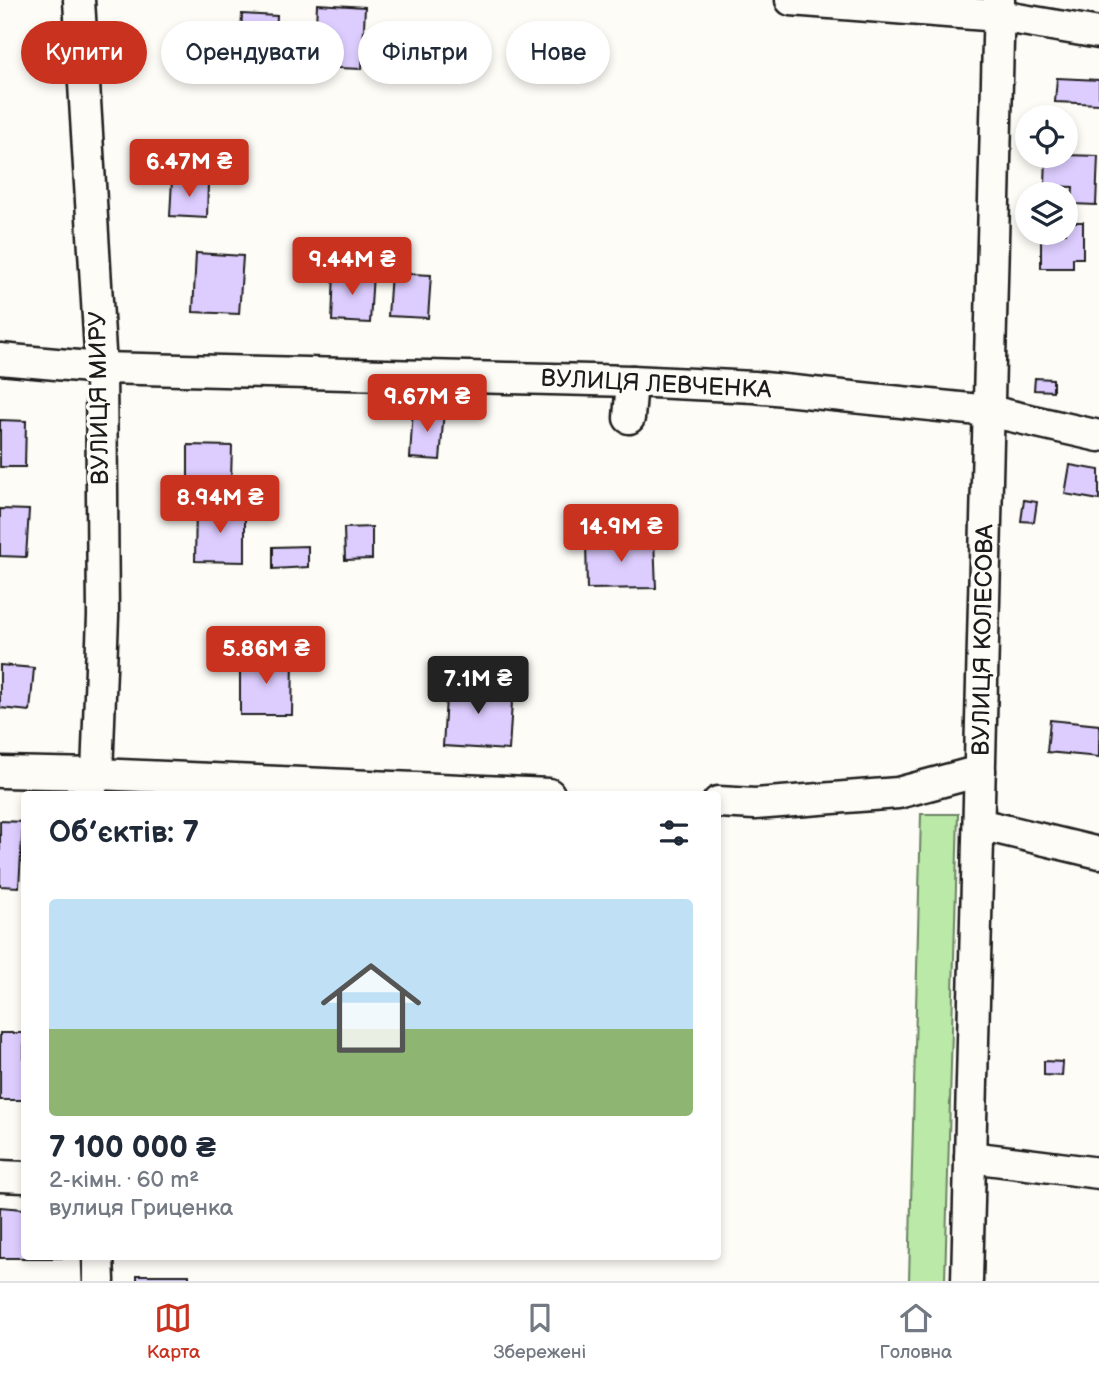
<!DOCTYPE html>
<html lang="uk">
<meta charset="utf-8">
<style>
:root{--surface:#fff;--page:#f6f6f7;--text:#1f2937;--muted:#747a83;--line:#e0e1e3;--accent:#c8321e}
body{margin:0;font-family:"Balsamiq Sans",sans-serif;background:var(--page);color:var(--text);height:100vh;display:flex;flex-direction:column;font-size:26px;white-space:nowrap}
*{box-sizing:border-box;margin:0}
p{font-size:23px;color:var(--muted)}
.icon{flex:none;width:38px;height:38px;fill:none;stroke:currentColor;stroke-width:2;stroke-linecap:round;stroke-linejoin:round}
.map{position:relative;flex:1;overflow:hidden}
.drawer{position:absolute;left:21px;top:791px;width:700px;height:469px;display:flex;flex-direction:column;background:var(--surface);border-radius:7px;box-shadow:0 4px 10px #0003}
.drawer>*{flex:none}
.banner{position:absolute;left:21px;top:21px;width:700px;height:63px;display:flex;gap:14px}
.tools{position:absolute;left:1015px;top:105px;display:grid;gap:14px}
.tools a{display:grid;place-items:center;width:63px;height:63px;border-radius:50%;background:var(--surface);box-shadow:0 4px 10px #0003;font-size:35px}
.price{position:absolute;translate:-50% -60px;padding:0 16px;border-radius:7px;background:var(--accent);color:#fff;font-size:23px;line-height:46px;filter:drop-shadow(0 2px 4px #0008)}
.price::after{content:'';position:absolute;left:50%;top:42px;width:21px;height:16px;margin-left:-10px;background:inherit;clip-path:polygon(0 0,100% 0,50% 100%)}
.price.on{background:#222;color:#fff}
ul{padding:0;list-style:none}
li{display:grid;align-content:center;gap:14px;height:371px;padding:0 28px}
li span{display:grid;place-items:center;height:217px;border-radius:7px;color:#555}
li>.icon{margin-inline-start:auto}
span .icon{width:126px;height:126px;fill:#fffc;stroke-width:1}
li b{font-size:30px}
h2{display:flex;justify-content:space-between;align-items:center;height:84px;padding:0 28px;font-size:30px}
.pill{padding:0 24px;border-radius:32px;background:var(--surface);box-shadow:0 4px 10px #0003;font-size:24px;line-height:63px}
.pill.on{background:var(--accent);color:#fff}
.dock{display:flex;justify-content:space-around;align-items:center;height:98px;border-top:2px solid var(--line);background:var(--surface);font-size:19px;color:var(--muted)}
.dock a{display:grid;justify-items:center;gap:4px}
.dock .on{color:var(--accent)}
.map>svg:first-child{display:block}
.green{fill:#bae9a8;stroke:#6b8262;stroke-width:2}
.building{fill:#ddcdff;stroke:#1c1c1c;stroke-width:2}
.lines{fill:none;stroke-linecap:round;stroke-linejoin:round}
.minor-casing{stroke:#1c1c1c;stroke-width:35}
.minor{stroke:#fdfcf7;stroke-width:30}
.labels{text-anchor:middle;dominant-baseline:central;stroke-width:7;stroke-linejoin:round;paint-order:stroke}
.street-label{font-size:24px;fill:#1c1c1c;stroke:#fdfcf7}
</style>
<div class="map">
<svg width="1099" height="1281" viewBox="0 0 1099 1281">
<rect width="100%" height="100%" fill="#fdfcf7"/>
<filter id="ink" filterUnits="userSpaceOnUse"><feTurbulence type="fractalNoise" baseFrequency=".0143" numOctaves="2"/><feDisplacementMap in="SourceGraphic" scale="14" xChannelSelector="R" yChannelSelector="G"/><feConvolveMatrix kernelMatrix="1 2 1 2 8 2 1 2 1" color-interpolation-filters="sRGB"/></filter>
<g filter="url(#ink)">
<polygon class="green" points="921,814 958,814 945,1281 909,1281"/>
<g class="building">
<polygon points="317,4 365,7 362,69 314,67"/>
<polygon points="242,14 277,16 275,51 240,49"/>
<polygon points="1057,78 1099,80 1099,104 1055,102"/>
<polygon points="1066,155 1098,156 1096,205 1072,204 1073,187 1045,186 1046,156"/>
<polygon points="172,180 208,182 207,218 170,216"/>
<polygon points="1066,222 1083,222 1083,258 1073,258 1073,268 1041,268 1041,240 1046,240 1046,233 1066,233"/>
<polygon points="196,253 243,256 239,314 193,312"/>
<polygon points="334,271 373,273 370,323 332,321"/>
<polygon points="391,273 431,275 428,318 388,316"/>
<polygon points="1035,378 1053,379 1053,391 1034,390"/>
<polygon points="413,407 444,410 440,460 410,458"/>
<polygon points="0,420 26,421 25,467 0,467"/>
<polygon points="188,445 232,446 231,480 188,479"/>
<polygon points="1070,465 1099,470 1099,500 1065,494"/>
<polygon points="1024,500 1037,502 1034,522 1021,521"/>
<polygon points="196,508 245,509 245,562 195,561"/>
<polygon points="0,509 29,510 26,557 0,556"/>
<polygon points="372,527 372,559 345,560 344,528"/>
<polygon points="654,539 656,588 587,589 586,541"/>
<polygon points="308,546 308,567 273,569 273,547"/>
<polygon points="240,657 293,658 292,715 240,715"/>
<polygon points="0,665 34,668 30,711 0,708"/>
<polygon points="447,682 513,686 509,750 443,746"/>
<polygon points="1050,720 1099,725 1099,757 1047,752"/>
<polygon points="0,821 23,822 19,887 0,886"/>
<rect x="0" y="1033" width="24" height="67"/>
<polygon points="1044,1061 1063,1062 1062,1076 1044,1075"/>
<polygon points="0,1207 24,1209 24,1256 62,1256 62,1258 0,1258"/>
<rect x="137" y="1275" width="52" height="6"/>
</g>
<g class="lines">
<defs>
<g id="minor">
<polyline points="79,0 101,368 103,616 97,774 88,794"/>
<polyline points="791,0 999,16 1099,33"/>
<polyline points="0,359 101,368 632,381 754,387 989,411 1099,436"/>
<polyline points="629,418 632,381"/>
<polyline points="0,772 97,774 549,794"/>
<polyline points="718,802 755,804 898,793 980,771"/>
<polyline points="979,824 1099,853"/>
<polyline points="970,1157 1099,1173"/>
<polyline points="0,1176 24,1177"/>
<polyline points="98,1256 99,1281"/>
<polyline points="967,1281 999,0"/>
</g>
</defs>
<use href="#minor" class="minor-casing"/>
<use href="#minor" class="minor"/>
</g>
</g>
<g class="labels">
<g class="street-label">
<text transform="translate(656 384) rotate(3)">ВУЛИЦЯ ЛЕВЧЕНКА</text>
<text transform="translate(99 398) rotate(-91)">ВУЛИЦЯ МИРУ</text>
<text transform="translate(983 640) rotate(-89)">ВУЛИЦЯ КОЛЕСОВА</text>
</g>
</g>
</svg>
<div class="tools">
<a><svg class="icon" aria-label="locate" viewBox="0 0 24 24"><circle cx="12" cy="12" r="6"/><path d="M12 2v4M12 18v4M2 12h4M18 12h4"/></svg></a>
<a><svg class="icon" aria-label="layers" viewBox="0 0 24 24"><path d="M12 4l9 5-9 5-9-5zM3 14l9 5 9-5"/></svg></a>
</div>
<b class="price" style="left:189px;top:199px">6.47M ₴</b>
<b class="price" style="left:352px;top:297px">9.44M ₴</b>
<b class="price" style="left:427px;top:434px">9.67M ₴</b>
<b class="price" style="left:220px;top:535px">8.94M ₴</b>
<b class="price" style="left:621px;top:564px">14.9M ₴</b>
<b class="price" style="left:266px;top:686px">5.86M ₴</b>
<b class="price on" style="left:478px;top:716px">7.1M ₴</b>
<div class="banner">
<a class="pill on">Купити</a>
<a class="pill">Орендувати</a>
<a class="pill">Фільтри</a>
<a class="pill">Нове</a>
</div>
<section class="drawer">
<h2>Об’єктів: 7<svg class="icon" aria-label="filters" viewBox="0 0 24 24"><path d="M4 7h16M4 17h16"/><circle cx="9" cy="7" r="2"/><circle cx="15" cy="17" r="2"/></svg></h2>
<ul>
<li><span style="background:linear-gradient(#bfe0f5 60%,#8fb573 0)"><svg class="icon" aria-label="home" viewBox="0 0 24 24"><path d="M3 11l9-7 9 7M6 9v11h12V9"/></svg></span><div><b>7 100 000 ₴</b><p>2-кімн. · 60 m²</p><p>вулиця Гриценка</p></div></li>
</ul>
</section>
</div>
<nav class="dock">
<a class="on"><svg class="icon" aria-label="map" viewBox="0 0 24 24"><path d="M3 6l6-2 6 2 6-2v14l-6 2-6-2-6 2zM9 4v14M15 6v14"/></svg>Карта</a>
<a><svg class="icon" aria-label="saved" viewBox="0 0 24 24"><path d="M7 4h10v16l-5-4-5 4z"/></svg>Збережені</a>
<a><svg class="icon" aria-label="home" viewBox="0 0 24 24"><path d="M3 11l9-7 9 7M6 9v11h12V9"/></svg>Головна</a>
</nav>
